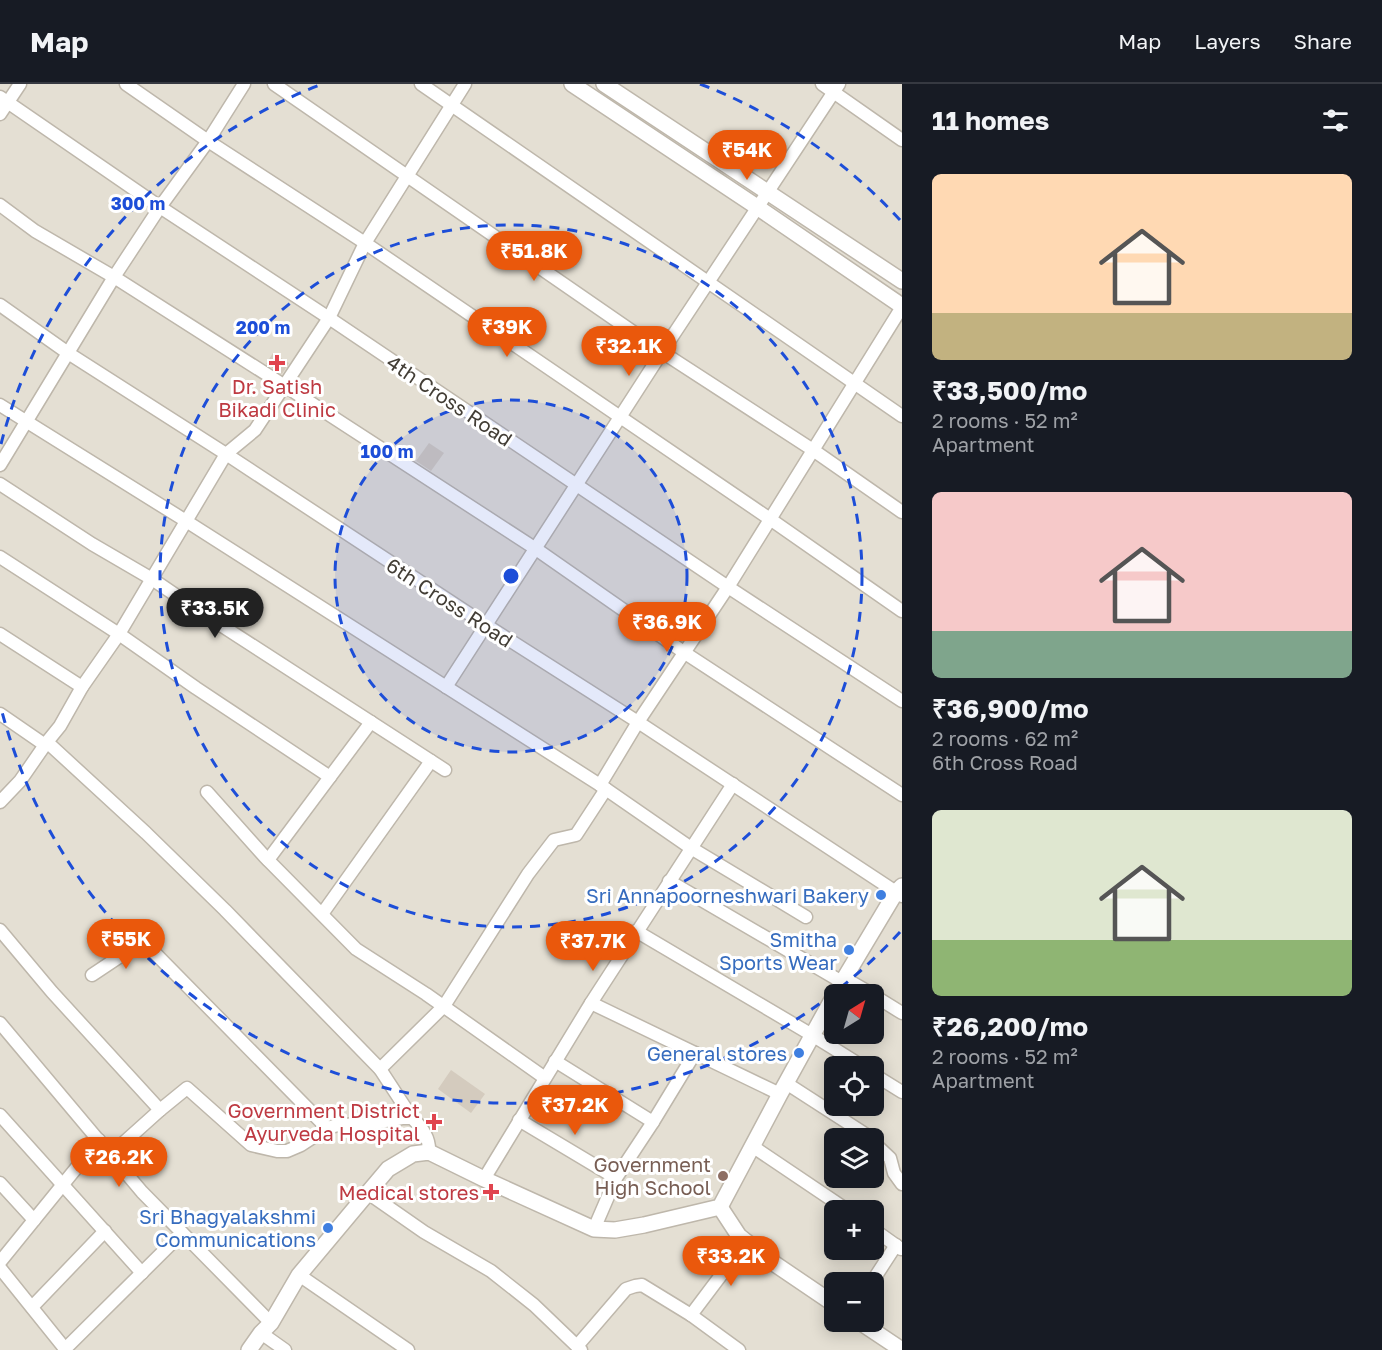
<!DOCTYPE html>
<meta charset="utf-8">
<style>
:root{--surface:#171b24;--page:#20242c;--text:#f1f3f6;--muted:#9ea1a6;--line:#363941;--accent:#ea580c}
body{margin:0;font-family:"Golos Text",sans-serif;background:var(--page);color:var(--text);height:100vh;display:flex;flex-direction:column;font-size:22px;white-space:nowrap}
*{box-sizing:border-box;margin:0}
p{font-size:20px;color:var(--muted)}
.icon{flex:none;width:33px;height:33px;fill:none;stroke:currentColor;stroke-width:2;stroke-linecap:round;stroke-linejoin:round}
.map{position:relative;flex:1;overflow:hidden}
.side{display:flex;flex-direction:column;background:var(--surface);width:480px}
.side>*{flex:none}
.needle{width:39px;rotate:37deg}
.tools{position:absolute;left:824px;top:900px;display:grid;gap:12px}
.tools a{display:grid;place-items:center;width:60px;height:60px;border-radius:9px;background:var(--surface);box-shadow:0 3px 15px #0003;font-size:30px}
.price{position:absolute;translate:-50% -51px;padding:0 14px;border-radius:21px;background:var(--accent);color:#fff;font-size:20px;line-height:39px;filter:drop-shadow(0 2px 3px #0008)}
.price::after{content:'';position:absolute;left:50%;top:36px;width:18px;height:14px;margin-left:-9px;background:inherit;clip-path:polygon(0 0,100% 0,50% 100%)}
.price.selected{background:#222;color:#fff}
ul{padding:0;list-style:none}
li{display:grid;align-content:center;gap:12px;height:318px;padding:0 30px}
li span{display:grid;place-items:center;height:186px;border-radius:9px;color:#555}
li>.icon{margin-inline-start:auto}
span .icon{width:108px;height:108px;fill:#fffc;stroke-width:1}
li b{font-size:26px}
h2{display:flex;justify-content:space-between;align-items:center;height:72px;padding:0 30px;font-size:26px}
header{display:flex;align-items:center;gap:36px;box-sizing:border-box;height:84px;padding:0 30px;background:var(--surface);border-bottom:2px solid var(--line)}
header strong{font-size:28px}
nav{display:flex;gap:33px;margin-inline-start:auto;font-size:21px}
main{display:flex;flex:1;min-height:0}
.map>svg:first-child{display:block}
.residential{fill:#e4dfd3;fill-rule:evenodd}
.building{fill:#d4cbbe}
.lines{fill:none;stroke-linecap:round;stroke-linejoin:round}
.minor-casing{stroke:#beb7ab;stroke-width:15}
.tertiary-casing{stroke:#beb7ab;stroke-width:18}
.minor{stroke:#fff;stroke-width:12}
.tertiary{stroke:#fff;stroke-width:15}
.ring{fill:none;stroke:#1d4ed8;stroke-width:3;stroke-dasharray:10 8}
.health-dot{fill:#e0444e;stroke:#fff;stroke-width:2}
.shop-dot{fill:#3f7fe0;stroke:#fff;stroke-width:2}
.education-dot{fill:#8d6e63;stroke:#fff;stroke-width:2}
.labels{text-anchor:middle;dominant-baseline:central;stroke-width:6;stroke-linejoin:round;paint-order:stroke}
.health-label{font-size:20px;fill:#be3a42;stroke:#fff;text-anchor:end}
.street-label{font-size:20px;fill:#423d35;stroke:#fff}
.shop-label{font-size:20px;fill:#366cbe;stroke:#fff;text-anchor:end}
.education-label{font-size:20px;fill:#785e54;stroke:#fff;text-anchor:end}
.centre{fill:#1d4ed8;stroke:#fff;stroke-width:3}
.ring-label{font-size:18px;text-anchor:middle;font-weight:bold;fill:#1d4ed8;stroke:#fff;stroke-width:6;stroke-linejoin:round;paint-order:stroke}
</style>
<header>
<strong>Map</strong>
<nav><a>Map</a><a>Layers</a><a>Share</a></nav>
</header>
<main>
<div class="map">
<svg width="902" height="1266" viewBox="0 0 902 1266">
<rect width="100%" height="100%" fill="#f0ede4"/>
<path class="residential" d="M 0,0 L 902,0 L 902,1266 L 0,1266 ZM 834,910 L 873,910 L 873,950 L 834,950 ZM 834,982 L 873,982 L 873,1022 L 834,1022 ZM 834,1054 L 873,1054 L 873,1094 L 834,1094 ZM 834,1126 L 873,1126 L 873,1166 L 834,1166 ZM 834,1198 L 873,1198 L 873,1238 L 834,1238 Z"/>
<g class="building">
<polygon points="273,269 289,279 282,290 266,280"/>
<polygon points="429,359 444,369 431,387 416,377"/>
<polygon points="451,986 485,1010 471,1029 438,1005"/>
</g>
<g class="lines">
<defs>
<g id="minor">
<polyline points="126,0 208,57 365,159 770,435 902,527"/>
<polyline points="274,0 662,268 813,366 902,428"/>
<polyline points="421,0 902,332"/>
<polyline points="822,0 902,56"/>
<polyline points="0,13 160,123 329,234 728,503 902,617"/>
<polyline points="0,30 20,0"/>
<polyline points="0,121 35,147 114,193 285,302 536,465 685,569 902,711"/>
<polyline points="0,221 68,269 226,370 486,541 638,638 902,812"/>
<polyline points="0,321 186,437 600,701"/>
<polyline points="0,381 114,193 160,123 208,57 244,0"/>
<polyline points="0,400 92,460 152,495 196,525 445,686"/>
<polyline points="0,473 119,550 196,604 330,693"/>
<polyline points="0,550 82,603"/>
<polyline points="446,603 662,268 839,0"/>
<polyline points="0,630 45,661"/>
<polyline points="47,658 146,749 225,826 380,985 412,1034"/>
<polyline points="207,708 265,773 356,865 426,910 545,994"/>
<polyline points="0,718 20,697 47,658 60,642 82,603 119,550 226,370 255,346 329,234 365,159 465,0"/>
<polyline points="268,776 371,638"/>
<polyline points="669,797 842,898"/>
<polyline points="322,830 431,677"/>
<polyline points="806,833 691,764 600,701 638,638 728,503 902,223"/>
<polyline points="0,846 52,908 160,1026"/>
<polyline points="636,847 812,951 862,982"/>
<polyline points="92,891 143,857 327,1044"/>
<polyline points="844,894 872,910"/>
<polyline points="873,911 902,929"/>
<polyline points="591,919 780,1010"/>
<polyline points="0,939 142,1108 271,1239"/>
<polyline points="555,977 653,1038"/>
<polyline points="380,985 444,922 528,790 554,756 576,751 606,705"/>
<polyline points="873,990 902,1008"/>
<polyline points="786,999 865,1050 869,1054"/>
<polyline points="0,1031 142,1189"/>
<polyline points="519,1036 616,1094"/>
<polyline points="873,1058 890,1074 894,1089 902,1100"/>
<polyline points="752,1062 847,1126"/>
<path d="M 111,1070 L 160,1026 L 187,1004 L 251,1061 L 277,1067 L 287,1067 L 301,1061 L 327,1044 L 338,1041 L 368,1040 L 402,1034 L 412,1034 C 422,1043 430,1054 429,1068"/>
<polyline points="484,1095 591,919 733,700"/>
<polyline points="0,1099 34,1136"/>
<polyline points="368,1109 424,1148 491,1187 534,1221 581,1266"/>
<polyline points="594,1145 616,1094 653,1038 695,969"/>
<polyline points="873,1145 901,1165"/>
<polyline points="0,1178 99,1056"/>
<polyline points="0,1184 66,1266"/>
<polyline points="299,1191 408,1266"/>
<polyline points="872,1198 896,1161"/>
<polyline points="32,1223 105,1147"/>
<polyline points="691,1231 746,1158"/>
<polyline points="261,1249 285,1266"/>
<polyline points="577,1262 626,1205 635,1202 642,1201 691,1231 739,1266"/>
<polyline points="64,1266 182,1149"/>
</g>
<g id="tertiary">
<polyline points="572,0 757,123 902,222"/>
<polyline points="604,0 902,197"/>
<polyline points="835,910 896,808 902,802"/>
<polyline points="720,1123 739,1152 772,1178 834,1220"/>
<polyline points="860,1238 902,1266"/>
<polyline points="249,1266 261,1249 271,1239 299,1191 361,1117 388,1085 413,1070 429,1068 484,1095 594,1145 615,1146 644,1141 720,1123 780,1010 834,912"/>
</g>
</defs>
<use href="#minor" class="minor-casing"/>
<use href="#tertiary" class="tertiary-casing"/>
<use href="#minor" class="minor"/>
<use href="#tertiary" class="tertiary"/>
</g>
<circle cx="511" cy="492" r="176" fill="#1d4ed8" fill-opacity=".12"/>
<g class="ring">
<circle cx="511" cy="492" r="176"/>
<circle cx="511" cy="492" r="351"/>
<path d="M900 848A527 527 0 0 1 1 624M1 360A527 527 0 0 1 322 0M700 0A527 527 0 0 1 900 136"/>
</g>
<g class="health-dot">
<path d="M274 270h6v6h6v6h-6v6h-6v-6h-6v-6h6z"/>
<path d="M431 1029h6v6h6v6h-6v6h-6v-6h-6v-6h6z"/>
<path d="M488 1099h6v6h6v6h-6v6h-6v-6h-6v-6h6z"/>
</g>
<g class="shop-dot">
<circle cx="881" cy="811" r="6"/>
<circle cx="849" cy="866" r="6"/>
<circle cx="799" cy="969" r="6"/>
<circle cx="328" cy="1144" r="6"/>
</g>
<circle class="education-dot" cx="723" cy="1092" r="6"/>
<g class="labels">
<g class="health-label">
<text x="277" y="302" text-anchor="middle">Dr. Satish<tspan x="277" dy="23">Bikadi Clinic</tspan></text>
<text x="420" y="1026">Government District<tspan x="420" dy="23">Ayurveda Hospital</tspan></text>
<text x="479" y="1108">Medical stores</text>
</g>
<g class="street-label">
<text transform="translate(450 316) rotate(34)">4th Cross Road</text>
<text transform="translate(450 518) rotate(33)">6th Cross Road</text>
</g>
<g class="shop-label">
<text x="869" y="811">Sri Annapoorneshwari Bakery</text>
<text x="837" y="855">Smitha<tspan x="837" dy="23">Sports Wear</tspan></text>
<text x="787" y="969">General stores</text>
<text x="316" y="1132">Sri Bhagyalakshmi<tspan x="316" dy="23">Communications</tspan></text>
</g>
<g class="education-label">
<text x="711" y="1080">Government<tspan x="711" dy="23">High School</tspan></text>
</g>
</g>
<circle cx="511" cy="492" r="9" class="centre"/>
<g class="ring-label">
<text x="138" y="126">300 m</text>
<text x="263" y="250">200 m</text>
<text x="387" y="374">100 m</text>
</g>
</svg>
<div class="tools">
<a><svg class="needle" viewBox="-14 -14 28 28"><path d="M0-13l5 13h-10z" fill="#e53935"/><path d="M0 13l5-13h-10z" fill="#9ea1a6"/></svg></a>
<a><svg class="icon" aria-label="locate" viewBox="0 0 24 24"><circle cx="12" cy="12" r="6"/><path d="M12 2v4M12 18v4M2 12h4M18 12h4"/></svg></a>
<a><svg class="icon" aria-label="layers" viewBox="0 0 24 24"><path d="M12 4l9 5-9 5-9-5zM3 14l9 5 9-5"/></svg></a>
<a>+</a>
<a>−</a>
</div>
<b class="price" style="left:747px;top:97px">₹54K</b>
<b class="price" style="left:534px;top:198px">₹51.8K</b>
<b class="price" style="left:507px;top:274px">₹39K</b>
<b class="price" style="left:629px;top:293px">₹32.1K</b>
<b class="price selected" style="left:215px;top:555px">₹33.5K</b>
<b class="price" style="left:667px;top:569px">₹36.9K</b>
<b class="price" style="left:126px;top:886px">₹55K</b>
<b class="price" style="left:593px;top:888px">₹37.7K</b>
<b class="price" style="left:575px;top:1052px">₹37.2K</b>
<b class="price" style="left:119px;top:1104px">₹26.2K</b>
<b class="price" style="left:731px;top:1203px">₹33.2K</b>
</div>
<section class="side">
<h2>11 homes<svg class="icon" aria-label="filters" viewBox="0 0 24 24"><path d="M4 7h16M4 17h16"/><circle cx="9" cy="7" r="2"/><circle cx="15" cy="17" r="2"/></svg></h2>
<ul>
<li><span style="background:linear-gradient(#ffd9b3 75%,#c2b280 0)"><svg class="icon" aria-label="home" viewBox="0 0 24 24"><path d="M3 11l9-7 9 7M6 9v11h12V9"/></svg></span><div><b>₹33,500/mo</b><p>2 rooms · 52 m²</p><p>Apartment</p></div></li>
<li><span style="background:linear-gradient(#f6c9c9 75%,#7fa58c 0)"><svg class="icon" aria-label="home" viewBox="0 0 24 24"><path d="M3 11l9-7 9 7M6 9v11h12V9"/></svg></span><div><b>₹36,900/mo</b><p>2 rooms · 62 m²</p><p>6th Cross Road</p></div></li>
<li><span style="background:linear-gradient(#dfe7d0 70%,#8fb573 0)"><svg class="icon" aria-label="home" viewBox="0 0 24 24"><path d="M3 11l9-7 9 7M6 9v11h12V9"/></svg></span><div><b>₹26,200/mo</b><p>2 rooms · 52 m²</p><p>Apartment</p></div></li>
</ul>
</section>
</main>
